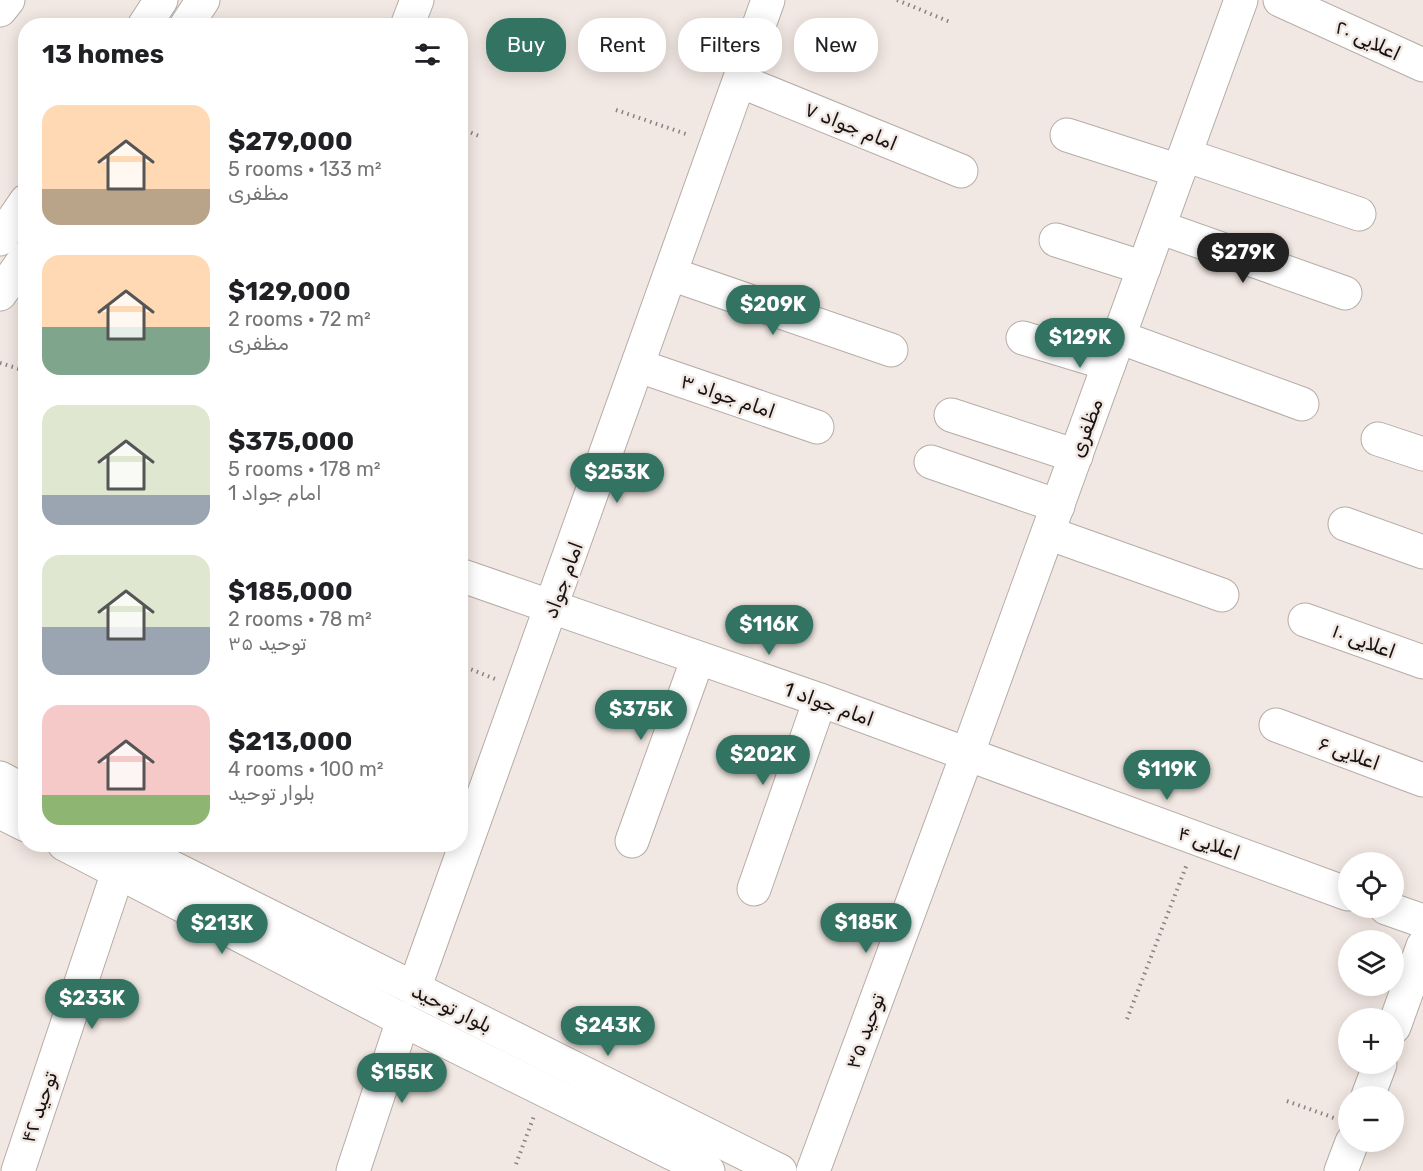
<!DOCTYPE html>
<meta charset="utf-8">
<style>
:root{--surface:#fff;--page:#f6f6f6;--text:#202124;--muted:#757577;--accent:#337362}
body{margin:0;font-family:Rubik,Cairo,sans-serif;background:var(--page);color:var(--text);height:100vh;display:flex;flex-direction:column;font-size:22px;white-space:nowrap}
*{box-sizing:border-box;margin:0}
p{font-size:20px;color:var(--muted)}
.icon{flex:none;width:33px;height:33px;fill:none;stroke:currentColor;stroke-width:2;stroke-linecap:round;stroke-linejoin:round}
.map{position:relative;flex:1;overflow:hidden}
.details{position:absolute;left:18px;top:18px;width:450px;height:834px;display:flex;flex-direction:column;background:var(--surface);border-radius:24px;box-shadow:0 3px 15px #0003}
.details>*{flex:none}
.banner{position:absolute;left:486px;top:18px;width:570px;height:54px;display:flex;gap:12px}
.buttons{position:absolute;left:1338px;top:852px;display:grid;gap:12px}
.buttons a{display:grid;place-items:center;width:66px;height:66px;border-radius:50%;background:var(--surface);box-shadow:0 3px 15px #0003;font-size:30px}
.price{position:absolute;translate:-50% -51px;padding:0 14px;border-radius:21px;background:var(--accent);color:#fff;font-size:20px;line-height:39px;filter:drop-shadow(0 2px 3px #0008)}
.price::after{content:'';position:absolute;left:50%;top:36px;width:18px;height:14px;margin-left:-9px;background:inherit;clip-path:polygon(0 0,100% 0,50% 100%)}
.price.current{background:#222;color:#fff}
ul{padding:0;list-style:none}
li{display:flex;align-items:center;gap:18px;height:150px;padding:0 24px}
li span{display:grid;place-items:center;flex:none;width:168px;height:120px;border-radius:18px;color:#555}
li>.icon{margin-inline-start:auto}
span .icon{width:72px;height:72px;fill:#fffc;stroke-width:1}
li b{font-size:26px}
h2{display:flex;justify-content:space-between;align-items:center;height:72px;padding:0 24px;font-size:26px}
.tag{padding:0 21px;border-radius:24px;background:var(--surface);box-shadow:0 3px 15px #0003;font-size:21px;line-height:54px}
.tag.current{background:var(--accent);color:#fff}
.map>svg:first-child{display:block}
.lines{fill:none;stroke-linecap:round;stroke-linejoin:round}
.minor-casing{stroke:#b6aca7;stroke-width:35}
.major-casing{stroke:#b6aca7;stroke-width:35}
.path{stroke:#89827f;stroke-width:4;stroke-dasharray:1.5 4.5;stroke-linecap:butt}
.minor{stroke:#fff;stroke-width:33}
.major{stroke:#fff;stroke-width:33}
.labels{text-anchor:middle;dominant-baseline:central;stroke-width:5;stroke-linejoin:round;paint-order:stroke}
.street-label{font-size:20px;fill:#171312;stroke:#f2e8e3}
</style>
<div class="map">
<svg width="1423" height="1171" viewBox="0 0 1423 1171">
<rect width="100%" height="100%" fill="#f2e8e3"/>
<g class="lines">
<defs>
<g id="minor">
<polyline points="1280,0 1423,65"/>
<polyline points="0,10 8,0"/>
<polyline points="407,26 417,0"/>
<polyline points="740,81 961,171"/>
<polyline points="1067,135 1179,171"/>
<polyline points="1185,155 1359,214"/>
<polyline points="1159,227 1345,293"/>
<polyline points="1056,240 1144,268"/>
<polyline points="671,274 891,350"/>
<polyline points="1119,337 1302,404"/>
<polyline points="1023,338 1109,364"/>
<polyline points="639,366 817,427"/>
<polyline points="951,415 1076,456"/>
<polyline points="1378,439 1423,454"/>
<polyline points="931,462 1058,506"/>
<polyline points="1345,524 1423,552"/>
<polyline points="1048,533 1222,595"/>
<polyline points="460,575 820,700 1348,894"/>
<polyline points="1305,620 1423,662"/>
<polyline points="1276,725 1423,780"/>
<polyline points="632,841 698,658"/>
<polyline points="754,889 820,700"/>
<polyline points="1386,908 1423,921"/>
<polyline points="414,989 768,0"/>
<polyline points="1394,1027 1423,946"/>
<polyline points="1368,1096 1380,1064"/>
<polyline points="18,1171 118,872"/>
<polyline points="353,1171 403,1020"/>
<polyline points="813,1171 967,755 1241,0"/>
<polyline points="1341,1171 1352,1142"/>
</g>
<g id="major">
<polyline points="144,26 161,0"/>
<polyline points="186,26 203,0"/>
<polyline points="0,239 26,201"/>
<polyline points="0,294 26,257"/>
<polyline points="0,778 26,792"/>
<polyline points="0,812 26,825"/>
<polyline points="64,844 403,1020 708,1171"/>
<polyline points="125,844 780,1171"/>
</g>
</defs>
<use href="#minor" class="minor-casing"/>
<use href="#major" class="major-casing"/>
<g class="path">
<polyline points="897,0 950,22"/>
<polyline points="616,110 689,135"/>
<polyline points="460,128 479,136"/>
<polyline points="0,363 26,371"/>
<polyline points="460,665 495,679"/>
<polyline points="1127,1019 1187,864"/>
<polyline points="1287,1101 1337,1119"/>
<polyline points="516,1164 534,1116"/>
</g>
<use href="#minor" class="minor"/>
<use href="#major" class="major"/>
</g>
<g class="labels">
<g class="street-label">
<text transform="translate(1368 40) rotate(25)">اعلایی ۲۰</text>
<text transform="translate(851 126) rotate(22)">امام جواد ۷</text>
<text transform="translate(728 396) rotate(19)">امام جواد ۳</text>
<text transform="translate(1086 428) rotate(-70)">مظفری</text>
<text transform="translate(563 580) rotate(-70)">امام جواد</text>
<text transform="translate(1364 641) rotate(20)">اعلایی ۱۰</text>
<text transform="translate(829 704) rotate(20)">امام جواد 1</text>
<text transform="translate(1349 753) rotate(20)">اعلایی ۶</text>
<text transform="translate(1209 843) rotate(20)">اعلایی ۴</text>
<text transform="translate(452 1008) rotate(26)">بلوار توحید</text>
<text transform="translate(865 1031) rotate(-70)">توحید ۳۵</text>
<text transform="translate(39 1107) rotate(-71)">توحید ۴۲</text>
</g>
</g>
</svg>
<div class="buttons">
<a><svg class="icon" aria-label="locate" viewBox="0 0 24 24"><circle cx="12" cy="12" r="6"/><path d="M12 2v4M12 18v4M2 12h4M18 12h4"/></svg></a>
<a><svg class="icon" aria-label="layers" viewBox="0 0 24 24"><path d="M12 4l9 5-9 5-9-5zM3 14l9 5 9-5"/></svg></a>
<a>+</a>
<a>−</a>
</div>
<b class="price current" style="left:1243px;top:284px">$279K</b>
<b class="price" style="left:773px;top:336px">$209K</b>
<b class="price" style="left:1080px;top:369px">$129K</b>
<b class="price" style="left:617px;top:504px">$253K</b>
<b class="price" style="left:769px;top:656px">$116K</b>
<b class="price" style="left:641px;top:741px">$375K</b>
<b class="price" style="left:763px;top:786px">$202K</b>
<b class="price" style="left:1167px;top:801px">$119K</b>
<b class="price" style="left:866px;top:954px">$185K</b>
<b class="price" style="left:222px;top:955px">$213K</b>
<b class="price" style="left:92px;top:1030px">$233K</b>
<b class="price" style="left:608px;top:1057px">$243K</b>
<b class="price" style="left:402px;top:1104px">$155K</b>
<div class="banner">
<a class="tag current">Buy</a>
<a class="tag">Rent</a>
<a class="tag">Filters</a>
<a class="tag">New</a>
</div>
<section class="details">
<h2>13 homes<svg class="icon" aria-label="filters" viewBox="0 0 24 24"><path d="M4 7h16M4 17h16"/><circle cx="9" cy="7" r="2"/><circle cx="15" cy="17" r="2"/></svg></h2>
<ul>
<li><span style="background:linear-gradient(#ffd9b3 70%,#b9a48a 0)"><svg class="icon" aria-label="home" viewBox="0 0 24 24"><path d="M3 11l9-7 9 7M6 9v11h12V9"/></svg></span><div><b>$279,000</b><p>5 rooms · 133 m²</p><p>مظفری</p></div></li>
<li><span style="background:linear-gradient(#ffd9b3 60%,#7fa58c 0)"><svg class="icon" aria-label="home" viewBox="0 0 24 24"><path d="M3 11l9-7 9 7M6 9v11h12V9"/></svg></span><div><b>$129,000</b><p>2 rooms · 72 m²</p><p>مظفری</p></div></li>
<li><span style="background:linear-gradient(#dfe7d0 75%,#9aa5b1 0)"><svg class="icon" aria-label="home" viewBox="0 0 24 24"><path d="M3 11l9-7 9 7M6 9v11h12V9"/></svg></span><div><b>$375,000</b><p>5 rooms · 178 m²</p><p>امام جواد 1</p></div></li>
<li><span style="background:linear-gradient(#dfe7d0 60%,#9aa5b1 0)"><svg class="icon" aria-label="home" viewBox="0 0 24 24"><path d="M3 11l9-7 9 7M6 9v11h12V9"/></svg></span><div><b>$185,000</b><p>2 rooms · 78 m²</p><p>توحید ۳۵</p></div></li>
<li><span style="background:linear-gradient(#f6c9c9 75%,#8fb573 0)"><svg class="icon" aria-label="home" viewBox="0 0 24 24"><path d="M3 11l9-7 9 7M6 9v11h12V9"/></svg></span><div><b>$213,000</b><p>4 rooms · 100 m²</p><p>بلوار توحید</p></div></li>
</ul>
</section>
</div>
